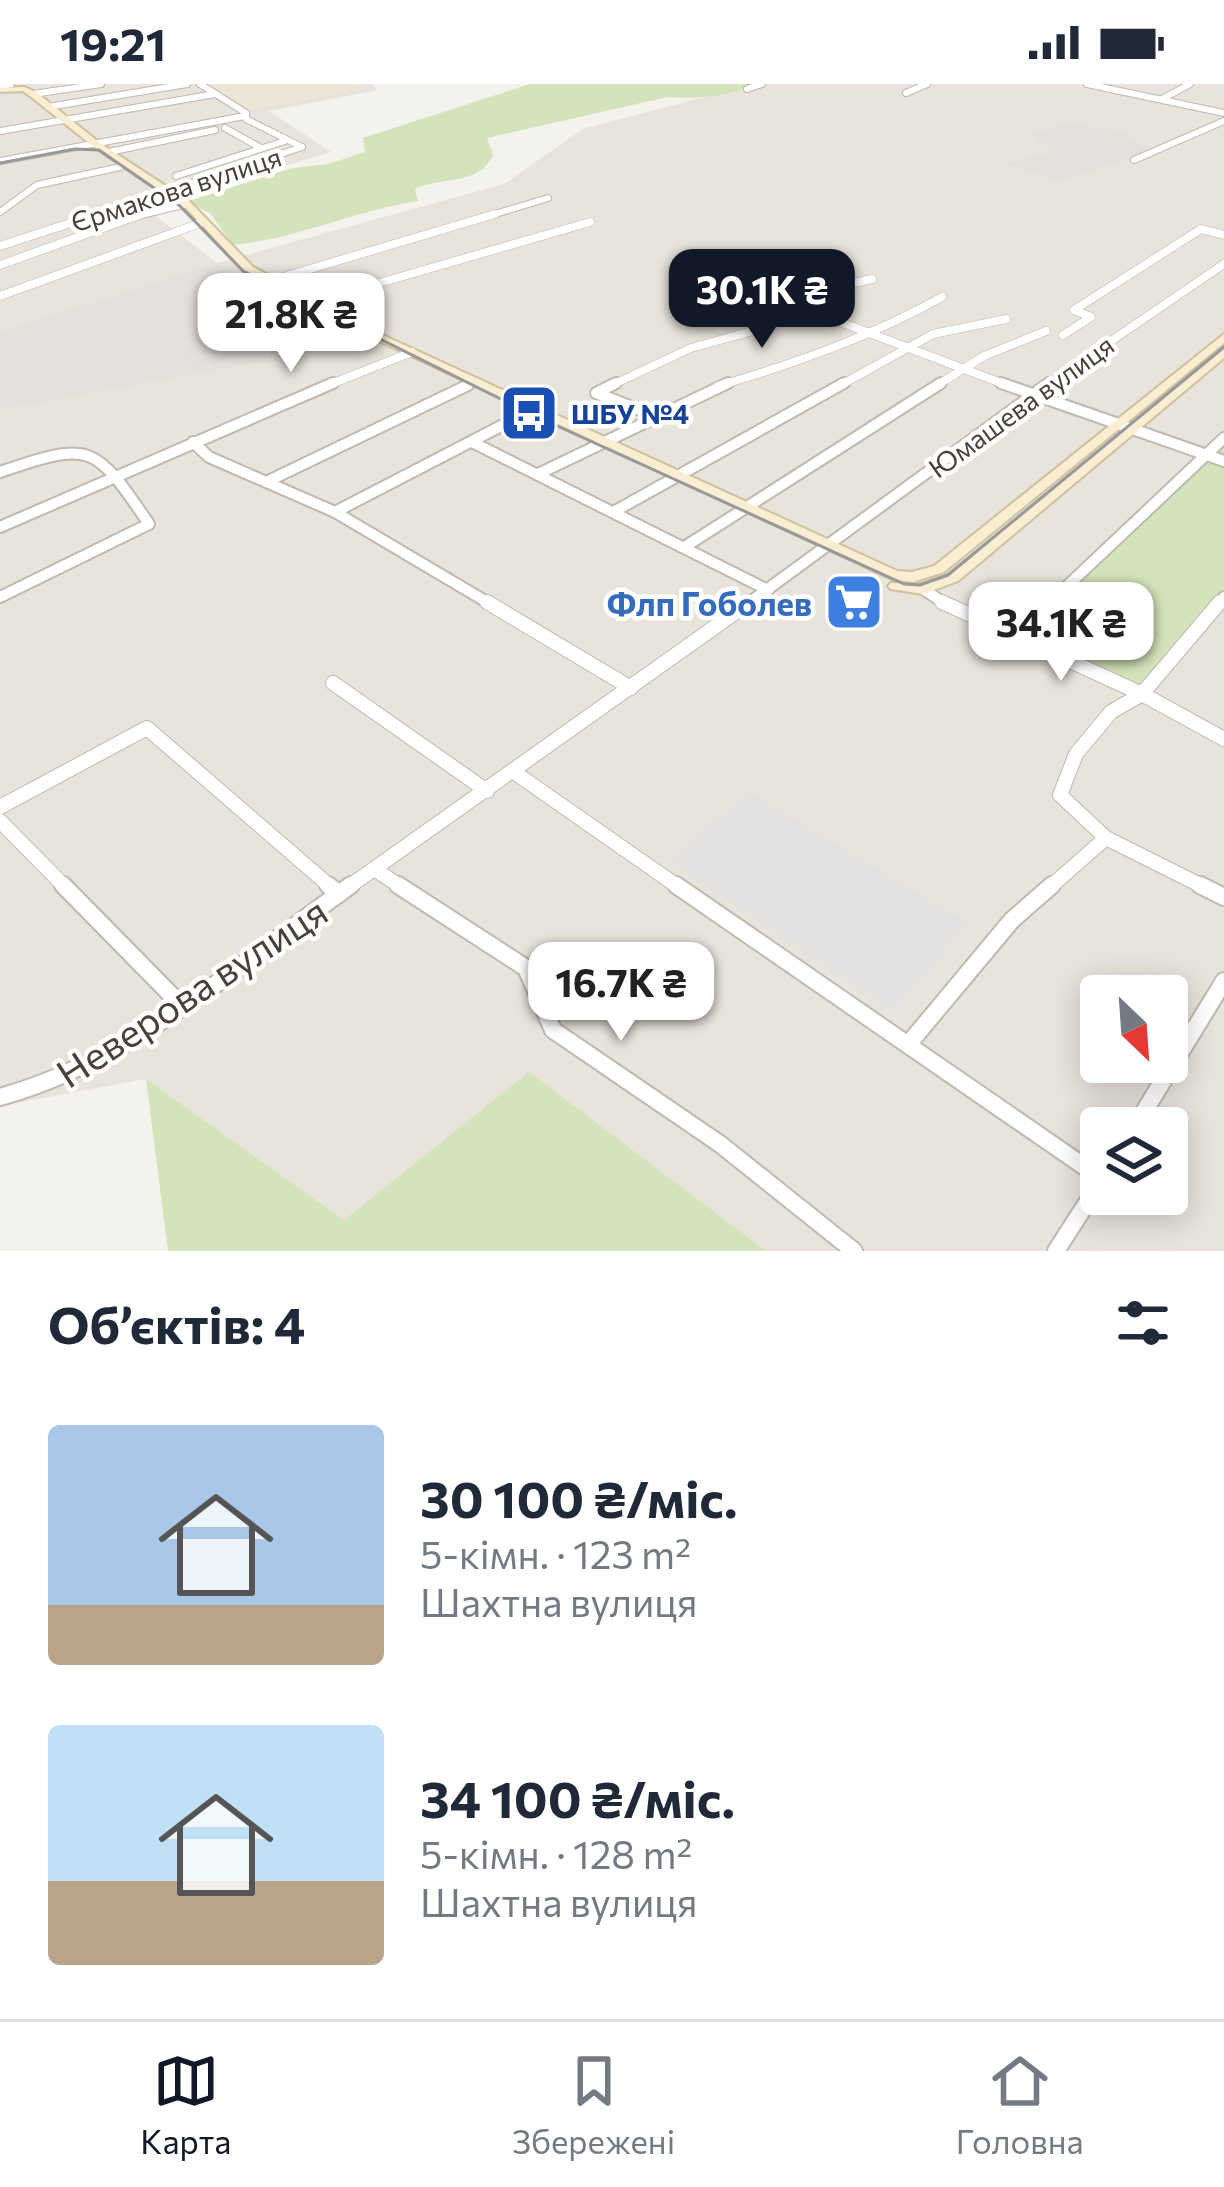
<!DOCTYPE html>
<html lang="uk">
<meta charset="utf-8">
<style>
:root{--surface:#fff;--page:#f6f6f7;--text:#1f2937;--muted:#747a83;--line:#e0e1e3;--accent:#111827}
body{margin:0;font-family:Commissioner,sans-serif;background:var(--page);color:var(--text);height:100vh;display:flex;flex-direction:column;font-size:45px;white-space:nowrap}
*{box-sizing:border-box;margin:0}
p{font-size:39px;color:var(--muted)}
.icon{flex:none;width:66px;height:66px;fill:none;stroke:currentColor;stroke-width:2;stroke-linecap:round;stroke-linejoin:round}
.map{position:relative;height:1167px;overflow:hidden}
.side{display:flex;flex-direction:column;background:var(--surface);flex:1}
.side>*{flex:none}
.needle{width:78px;rotate:155deg}
.tools{position:absolute;left:1080px;top:891px;display:grid;gap:24px}
.tools a{display:grid;place-items:center;width:108px;height:108px;border-radius:12px;background:var(--surface);box-shadow:0 6px 30px #0003;font-size:60px}
.price{position:absolute;translate:-50% -102px;padding:0 27px;border-radius:24px;background:#fff;color:#222;font-size:39px;line-height:78px;filter:drop-shadow(0 3px 6px #0008)}
.price::after{content:'';position:absolute;left:50%;top:72px;width:36px;height:27px;margin-left:-18px;background:inherit;clip-path:polygon(0 0,100% 0,50% 100%)}
.price.selected{background:var(--accent);color:#fff}
ul{padding:0;list-style:none}
li{display:flex;align-items:center;gap:36px;height:300px;padding:0 48px}
li span{display:grid;place-items:center;flex:none;width:336px;height:240px;border-radius:12px;color:#555}
li>.icon{margin-inline-start:auto}
span .icon{width:144px;height:144px;fill:#fffc;stroke-width:1}
li b{font-size:51px}
h2{display:flex;justify-content:space-between;align-items:center;height:144px;padding:0 48px;font-size:51px}
.status{display:flex;justify-content:space-between;align-items:center;height:84px;padding:0 60px;background:var(--surface);direction:ltr}
.status svg{height:33px;fill:currentColor}
.tabs{display:flex;justify-content:space-around;align-items:center;height:168px;border-top:3px solid var(--line);background:var(--surface);font-size:33px;color:var(--muted)}
.tabs a{display:grid;justify-items:center;gap:6px}
.tabs .selected{color:var(--accent)}
.map>svg:first-child{display:block}
.residential{fill:#e8e3db;fill-rule:evenodd}
.industrial{fill:#e4e1dd}
.education{fill:#ece5d8}
.green{fill:#d3e3ba}
.parking{fill:#e4e2e0}
.lines{fill:none;stroke-linecap:round;stroke-linejoin:round}
.minor-far4-casing{stroke:#bfb9b0;stroke-width:8}
.minor-far3-casing{stroke:#bfb9b0;stroke-width:9}
.minor-far2-casing{stroke:#bfb9b0;stroke-width:14}
.minor-far1-casing{stroke:#bfb9b0;stroke-width:16}
.minor-casing{stroke:#bfb9b0;stroke-width:20}
.secondary-casing{stroke:#cec1a1;stroke-width:4}
.minor-far4{stroke:#fff;stroke-width:6}
.minor-far3{stroke:#fff;stroke-width:8}
.minor-far2{stroke:#fff;stroke-width:10}
.minor-far1{stroke:#fff;stroke-width:14}
.minor{stroke:#fff;stroke-width:16}
.secondary{fill:#f9eed2;fill-rule:evenodd}
.tram{stroke:#999;stroke-width:3}
.labels{text-anchor:middle;dominant-baseline:central;stroke-width:9;stroke-linejoin:round;paint-order:stroke}
.far-street-label{font-size:27px;fill:#48423b;stroke:#fff}
.far-transit-label{font-size:27px;font-weight:bold;fill:#164399;stroke:#fff;text-anchor:start}
.shop-label{font-size:33px;font-weight:bold;fill:#366cbe;stroke:#fff;text-anchor:end}
.near-street-label{font-size:39px;fill:#48423b;stroke:#fff}
</style>
<div class="status"><b>19:21</b><svg viewBox="0 0 49 12"><path d="M0 12V9h3v3zM5 12V6h3v6zM10 12V3h3v9zM15 12V0h3v12zM26 1h20v11H26zM47 4h2v5h-2z"/></svg></div>
<div class="map">
<svg width="1224" height="1167" viewBox="0 0 1224 1167">
<rect width="100%" height="100%" fill="#f4f2ec"/>
<path class="residential" d="M 0,0 L 371,0 L 378,6 L 269,27 L 331,68 L 145,124 L 217,179 L 504,100 L 583,45 L 754,0 L 1224,0 L 1224,1167 L 766,1167 L 529,989 L 344,1136 L 146,995 L 0,1022 ZM 1101,912 L 1167,912 L 1167,978 L 1101,978 ZM 1101,1044 L 1167,1044 L 1167,1110 L 1101,1110 Z"/>
<g class="industrial">
<polygon points="1067,38 1127,49 1125,54 1158,67 1058,97 1007,80 1051,68 1032,50"/>
<polygon points="217,179 366,258 0,326 0,248"/>
</g>
<polygon class="education" points="208,0 353,0 363,5 252,26"/>
<g class="green">
<path d="M 530,0 L 755,0 C 731,13 694,15 667,13 L 487,54 L 493,71 C 479,102 442,92 415,105 L 418,117 C 354,127 299,154 233,161 L 210,129 L 186,118 L 293,84 L 329,80 L 365,68 L 363,54 Z"/>
<polygon points="1224,361 1224,504 1138,603 1021,551"/>
<polygon points="529,988 766,1167 168,1167 146,995 344,1136"/>
</g>
<polygon class="parking" points="748,707 968,839 894,927 669,778"/>
<g class="lines">
<defs>
<g id="minor-far4">
<polyline points="200,0 246,29 246,35 302,63"/>
<polyline points="1087,0 1224,29"/>
<polyline points="0,2 11,0"/>
<polyline points="747,5 762,0"/>
<polyline points="906,9 927,0"/>
<polyline points="33,10 101,0"/>
<polyline points="1162,15 1190,0"/>
<polyline points="48,23 187,0"/>
<polyline points="225,44 261,64"/>
<polyline points="0,47 215,10"/>
<polyline points="109,68 215,46"/>
<polyline points="1134,76 1224,37"/>
<polyline points="0,77 245,32"/>
<polyline points="176,92 285,57"/>
<polyline points="0,128 37,101 120,83"/>
<polyline points="89,133 302,63"/>
<polyline points="133,133 187,120"/>
<polyline points="485,133 548,114"/>
</g>
<g id="minor-far3">
<polyline points="0,162 98,130"/>
<polyline points="0,181 142,130"/>
<polyline points="263,199 495,130"/>
<polyline points="0,212 203,138"/>
<polyline points="307,220 590,138"/>
<polyline points="806,225 1009,302"/>
<polyline points="1063,251 1091,233 1074,226 1201,145 1224,151"/>
<polyline points="326,302 412,268"/>
<polyline points="610,302 691,264 774,241 854,199 872,195"/>
<path d="M 718,302 C 796,279 870,253 942,213"/>
<polyline points="839,302 933,250 1006,235"/>
<polyline points="936,302 984,272 1046,247"/>
<polyline points="1045,302 1224,180"/>
</g>
<g id="minor-far2">
<polyline points="616,299 596,309 653,331"/>
<polyline points="1001,299 1224,377"/>
<polyline points="193,358 209,373 335,428 492,521"/>
<polyline points="474,359 768,506"/>
<path d="M 0,388 C 91,357 94,359 149,440 L 0,513"/>
<polyline points="538,390 728,299"/>
<polyline points="266,398 468,301"/>
<polyline points="615,427 844,299"/>
<polyline points="335,428 534,325"/>
<polyline points="0,443 333,299"/>
<polyline points="686,462 941,299"/>
<polyline points="923,505 947,521"/>
<polyline points="746,521 1049,299"/>
<polyline points="1047,521 1224,354"/>
<polyline points="1217,521 1224,513"/>
</g>
<g id="minor-far1">
<polyline points="487,518 631,604"/>
<polyline points="942,518 1142,610 1224,655"/>
<polyline points="1014,552 1050,518"/>
<polyline points="333,599 487,707"/>
<polyline points="514,688 680,804"/>
<polyline points="0,723 147,644 332,804"/>
<polyline points="0,737 66,804"/>
<polyline points="1106,754 1060,711 1076,670 1111,628 1142,610 1220,518"/>
<polyline points="374,785 403,804"/>
<polyline points="347,804 750,518"/>
<polyline points="1049,804 1106,754 1206,804"/>
</g>
<g id="minor">
<polyline points="63,801 181,921"/>
<polyline points="328,801 339,810"/>
<polyline points="398,801 526,884 553,946 720,1060 854,1167"/>
<polyline points="676,801 1101,1094"/>
<polyline points="1200,801 1224,813"/>
<polyline points="911,957 1012,836 1052,801"/>
<path d="M 0,1013 C 131,977 242,878 351,801"/>
<polyline points="1134,1044 1224,897"/>
<polyline points="1056,1167 1101,1097"/>
</g>
<g id="secondary">
<polygon points="24,3 36,8 100,59 190,118 253,183 389,254 897,487 912,488 934,482 1224,250 1224,259 944,488 913,498 894,496 381,258 245,187 184,122 94,63 30,12 23,7 0,8 0,4"/>
<polygon points="1224,265 1224,274 958,497 923,510 891,505 888,502 891,499 922,500 948,491"/>
</g>
</defs>
<use href="#minor-far4" class="minor-far4-casing"/>
<use href="#minor-far3" class="minor-far3-casing"/>
<use href="#minor-far2" class="minor-far2-casing"/>
<use href="#minor-far1" class="minor-far1-casing"/>
<use href="#minor" class="minor-casing"/>
<use href="#secondary" class="secondary-casing"/>
<use href="#minor-far4" class="minor-far4"/>
<use href="#minor-far3" class="minor-far3"/>
<use href="#minor-far2" class="minor-far2"/>
<use href="#minor-far1" class="minor-far1"/>
<use href="#minor" class="minor"/>
<use href="#secondary" class="secondary"/>
<polyline class="tram" points="0,79 75,65 99,66 180,122 243,187 529,329 904,500 920,501 948,491 1224,263"/>
</g>
<defs>
<symbol id="bus-square" viewBox="-11 -11 22 22"><rect x="-9" y="-9" width="18" height="18" rx="4" fill="#1a4fb4" stroke="#fff"/><path d="M-5-6H5V4H4V6H2V4H-2V6H-4V4H-5ZM-3.5-4V0h7V-4ZM-3.5 1.2v1.5H-2V1.2ZM2 1.2v1.5H3.5V1.2Z" fill="#fff"/></symbol>
<symbol id="supermarket-square" viewBox="-11 -11 22 22"><rect x="-9" y="-9" width="18" height="18" rx="4" fill="#3f7fe0" stroke="#fff"/><path d="M-6-5.5h2.5l.6 2H6L4.5 2H-2.5L-4.4-4H-6ZM-1.5 3.2a1.3 1.3 0 1 0 .1 0ZM3 3.2a1.3 1.3 0 1 0 .1 0Z" fill="#fff"/></symbol>
</defs>
<g fill-rule="evenodd">
<use href="#bus-square" x="496" y="296" width="66" height="66"/>
<use href="#supermarket-square" x="821" y="485" width="66" height="66"/>
</g>
<g class="labels">
<g class="far-street-label">
<text transform="translate(176 105) rotate(-18)">Єрмакова вулиця</text>
<text transform="translate(1021 322) rotate(-36)">Юмашева вулиця</text>
</g>
<g class="far-transit-label">
<text x="571" y="329">ШБУ №4</text>
</g>
<g class="shop-label">
<text x="812" y="518">Флп Гоболев</text>
</g>
<g class="near-street-label">
<text transform="translate(191 907) rotate(-33)">Неверова вулиця</text>
</g>
</g>
</svg>
<div class="tools">
<a><svg class="needle" viewBox="-14 -14 28 28"><path d="M0-13l5 13h-10z" fill="#e53935"/><path d="M0 13l5-13h-10z" fill="#747a83"/></svg></a>
<a><svg class="icon" aria-label="layers" viewBox="0 0 24 24"><path d="M12 4l9 5-9 5-9-5zM3 14l9 5 9-5"/></svg></a>
</div>
<b class="price selected" style="left:762px;top:267px">30.1K ₴</b>
<b class="price" style="left:291px;top:291px">21.8K ₴</b>
<b class="price" style="left:1061px;top:600px">34.1K ₴</b>
<b class="price" style="left:621px;top:960px">16.7K ₴</b>
</div>
<section class="side">
<h2>Об’єктів: 4<svg class="icon" aria-label="filters" viewBox="0 0 24 24"><path d="M4 7h16M4 17h16"/><circle cx="9" cy="7" r="2"/><circle cx="15" cy="17" r="2"/></svg></h2>
<ul>
<li><span style="background:linear-gradient(#a9c7e8 75%,#b9a48a 0)"><svg class="icon" aria-label="home" viewBox="0 0 24 24"><path d="M3 11l9-7 9 7M6 9v11h12V9"/></svg></span><div><b>30 100 ₴/міс.</b><p>5-кімн. · 123 m²</p><p>Шахтна вулиця</p></div></li>
<li><span style="background:linear-gradient(#bfe0f5 65%,#b9a48a 0)"><svg class="icon" aria-label="home" viewBox="0 0 24 24"><path d="M3 11l9-7 9 7M6 9v11h12V9"/></svg></span><div><b>34 100 ₴/міс.</b><p>5-кімн. · 128 m²</p><p>Шахтна вулиця</p></div></li>
</ul>
</section>
<nav class="tabs">
<a class="selected"><svg class="icon" aria-label="map" viewBox="0 0 24 24"><path d="M3 6l6-2 6 2 6-2v14l-6 2-6-2-6 2zM9 4v14M15 6v14"/></svg>Карта</a>
<a><svg class="icon" aria-label="saved" viewBox="0 0 24 24"><path d="M7 4h10v16l-5-4-5 4z"/></svg>Збережені</a>
<a><svg class="icon" aria-label="home" viewBox="0 0 24 24"><path d="M3 11l9-7 9 7M6 9v11h12V9"/></svg>Головна</a>
</nav>
